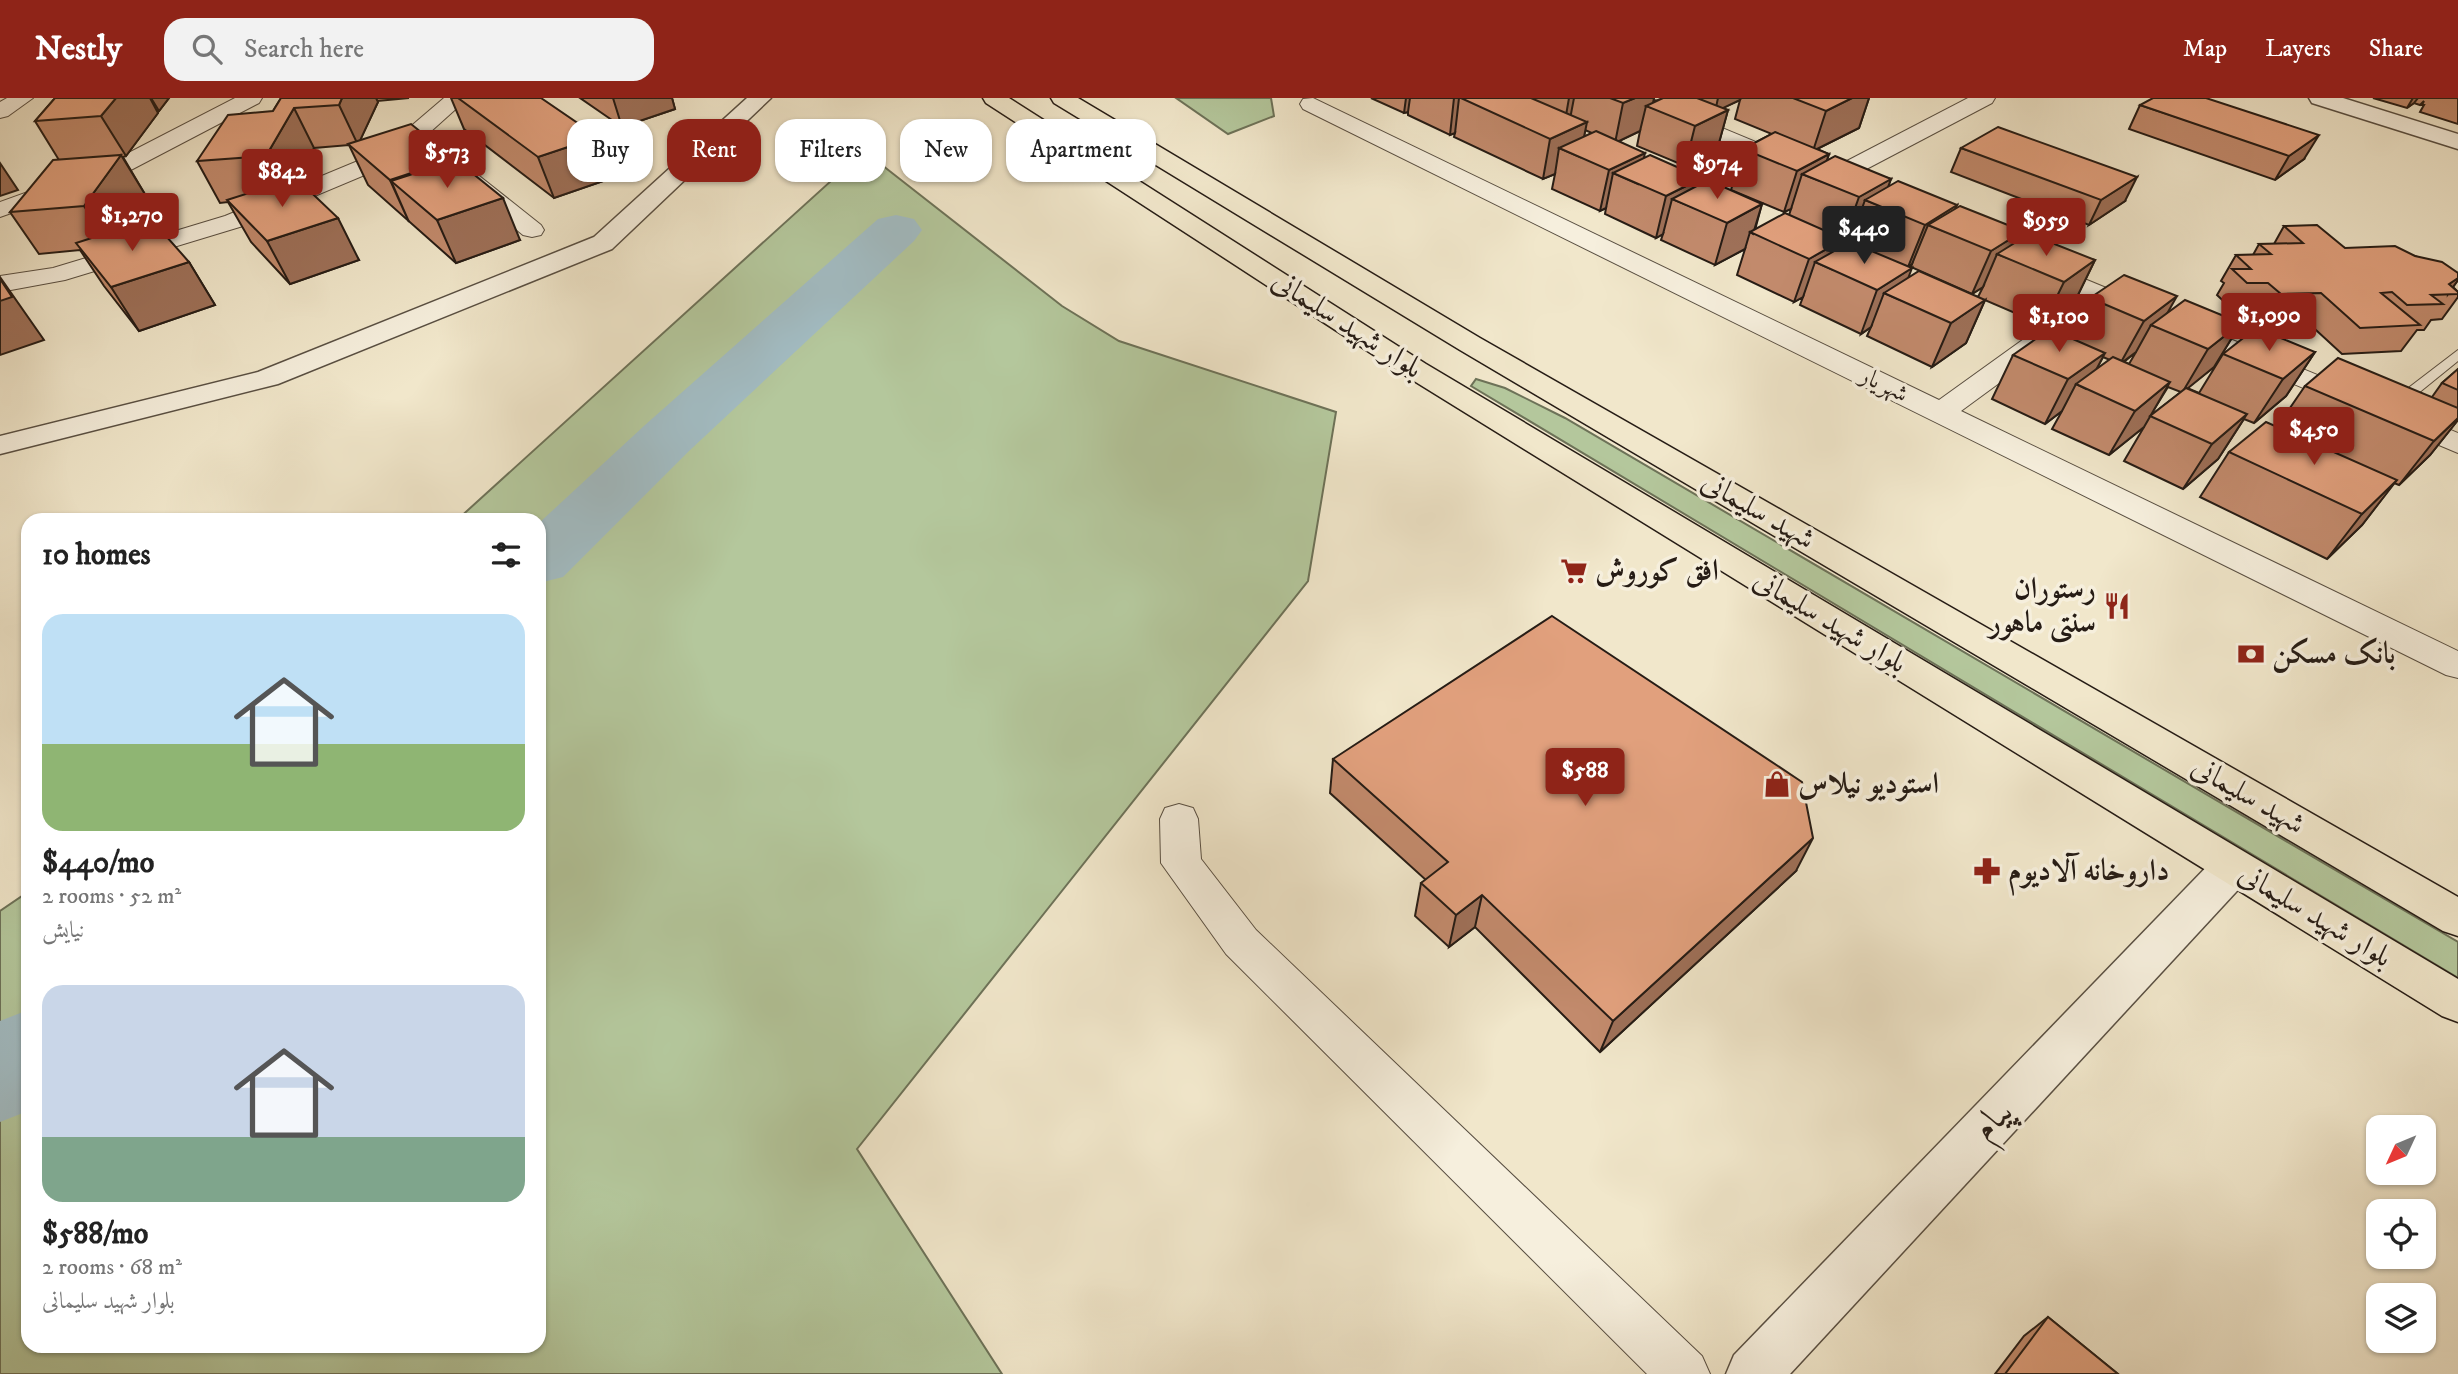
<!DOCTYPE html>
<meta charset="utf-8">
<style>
:root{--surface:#fff;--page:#f2f2f2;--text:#222;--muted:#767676;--accent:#8f2418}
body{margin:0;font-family:"IM FELL DW Pica",Amiri,serif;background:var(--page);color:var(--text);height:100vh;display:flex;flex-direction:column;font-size:26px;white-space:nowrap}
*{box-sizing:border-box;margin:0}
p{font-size:23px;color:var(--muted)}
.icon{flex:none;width:38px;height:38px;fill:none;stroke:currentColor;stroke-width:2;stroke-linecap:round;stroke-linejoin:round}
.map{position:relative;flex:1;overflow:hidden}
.sheet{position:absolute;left:21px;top:415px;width:525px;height:840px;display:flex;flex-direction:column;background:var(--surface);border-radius:21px;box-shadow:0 2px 5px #0004}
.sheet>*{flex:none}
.guide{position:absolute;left:567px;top:21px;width:665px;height:63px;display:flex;gap:14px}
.needle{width:46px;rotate:226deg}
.fabs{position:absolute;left:2366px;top:1017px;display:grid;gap:14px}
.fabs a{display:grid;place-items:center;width:70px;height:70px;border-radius:14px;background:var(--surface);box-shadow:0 2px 5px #0004;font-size:35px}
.price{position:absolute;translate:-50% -60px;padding:0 16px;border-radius:7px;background:var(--accent);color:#fff;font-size:23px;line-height:46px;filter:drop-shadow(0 2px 4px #0008)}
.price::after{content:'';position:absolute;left:50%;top:42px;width:21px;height:16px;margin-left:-10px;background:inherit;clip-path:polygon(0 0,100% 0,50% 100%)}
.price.selected{background:#222;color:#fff}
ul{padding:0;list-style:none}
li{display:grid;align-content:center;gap:14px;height:371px;padding:0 21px}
li span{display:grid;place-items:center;height:217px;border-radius:21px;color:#555}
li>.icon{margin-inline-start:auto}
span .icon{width:126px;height:126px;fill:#fffc;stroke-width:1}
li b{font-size:30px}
h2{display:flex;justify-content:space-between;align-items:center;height:84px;padding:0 21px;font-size:30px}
.chip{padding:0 24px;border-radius:21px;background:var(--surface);box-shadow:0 2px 5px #0004;font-size:24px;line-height:63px}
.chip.selected{background:var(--accent);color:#fff}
header{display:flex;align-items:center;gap:42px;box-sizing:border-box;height:98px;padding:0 35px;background:var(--accent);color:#fff}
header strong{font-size:33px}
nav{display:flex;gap:38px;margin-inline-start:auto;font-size:24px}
.search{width:490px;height:63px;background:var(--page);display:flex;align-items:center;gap:18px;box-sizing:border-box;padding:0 24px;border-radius:21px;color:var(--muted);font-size:26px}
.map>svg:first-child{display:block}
.green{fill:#b4c79c;stroke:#6d7258;stroke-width:2}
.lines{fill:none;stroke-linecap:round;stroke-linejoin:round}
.river{fill:#a2bcc3;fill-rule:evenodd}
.service-casing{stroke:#594f42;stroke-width:2}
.minor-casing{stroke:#594f42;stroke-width:2}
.tertiary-casing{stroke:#594f42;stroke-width:3}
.primary-casing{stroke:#261c15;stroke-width:3}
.service{fill:#f6efdd;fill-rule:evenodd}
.minor{fill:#f6efdd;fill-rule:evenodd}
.tertiary{fill:#f6efdd;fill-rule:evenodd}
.primary{fill:#f1e7cb;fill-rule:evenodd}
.wall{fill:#c28a6c;stroke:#261c15;stroke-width:2;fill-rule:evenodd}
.shaded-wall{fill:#9e7058;stroke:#261c15;stroke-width:2}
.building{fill:#e1a07d;stroke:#261c15;stroke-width:2}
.labels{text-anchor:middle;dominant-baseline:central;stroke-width:7;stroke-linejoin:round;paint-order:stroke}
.far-street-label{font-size:24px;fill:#261c15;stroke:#f6efdd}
.street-label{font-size:30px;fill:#261c15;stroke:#f6efdd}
.poi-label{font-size:30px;font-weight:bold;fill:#261c15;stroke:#f6efdd;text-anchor:start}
.near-street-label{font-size:37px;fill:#261c15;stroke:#f6efdd}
</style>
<header>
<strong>Nestly</strong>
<div class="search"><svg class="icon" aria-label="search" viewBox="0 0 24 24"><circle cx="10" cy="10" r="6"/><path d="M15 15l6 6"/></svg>Search here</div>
<nav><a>Map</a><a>Layers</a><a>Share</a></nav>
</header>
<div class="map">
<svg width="2458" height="1276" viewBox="0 0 2458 1276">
<rect width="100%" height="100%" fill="#f1e7cb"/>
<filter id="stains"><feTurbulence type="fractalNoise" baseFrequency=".00286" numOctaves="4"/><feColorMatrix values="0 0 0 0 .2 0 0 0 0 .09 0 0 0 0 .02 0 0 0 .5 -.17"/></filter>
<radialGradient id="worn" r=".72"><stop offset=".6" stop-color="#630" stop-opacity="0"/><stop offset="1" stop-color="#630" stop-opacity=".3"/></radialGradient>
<g class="green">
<polygon points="1176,0 1271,0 1274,18 1228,36"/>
<polygon points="864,53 1062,208 1119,243 1336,314 1308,483 857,1051 1002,1276 0,1276 0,813 28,794 28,1248 539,1248 539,422 457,422"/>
<polygon points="1476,281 1505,290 1565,320 2458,844 2458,880 1471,288"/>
</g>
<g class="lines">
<g class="river">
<polygon points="896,117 914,121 922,132 914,143 689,353 563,479 539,485 539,425 645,327 878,121"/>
<polygon points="28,912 28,1013 0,1024 0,923"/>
</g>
<defs>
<polygon id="service" points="2458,252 2458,263 2400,310 2390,310 2390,304"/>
<g id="minor">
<polygon points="7,0 33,0 8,18 0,20 0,4"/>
<polygon points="235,0 262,0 259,5 127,74 0,119 0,104 111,64"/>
<polygon points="444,0 468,0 398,63 243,128 65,182 0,194 0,178 53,170 225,118 382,53"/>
<polygon points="508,0 533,0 633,69 629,74 613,74"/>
<polygon points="1313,0 1939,302 2077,203 2086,201 2095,203 2099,209 2095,215 1961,313 2458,553 2458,580 2446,577 1303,11 1300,6 1303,1"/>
<polygon points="1620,0 1650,0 1799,62 1803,67 1799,72 1783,72 1623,5"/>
<polygon points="1968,0 1995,0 1992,5 1836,87 1820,87 1816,82 1820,77"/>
<polygon points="470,75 478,77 541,127 544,132 541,137 532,139 523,137 462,87 458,82 462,77"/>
<polygon points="2036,161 2458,335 2458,355 2027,174 2023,169 2027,164"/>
<polygon points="1179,706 1193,710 1198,721 1201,761 1256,832 1702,1258 1710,1276 1647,1276 1226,856 1161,765 1160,721 1165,710"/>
</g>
<g id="tertiary">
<polygon points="747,0 771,0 612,151 278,286 0,356 0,338 258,274 594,139"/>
<polygon points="2309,0 2343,0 2458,36 2458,51 2312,5"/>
<polygon points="2233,752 2248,757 2254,769 2248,781 1790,1276 1726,1276 1734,1257 2218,757"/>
</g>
<g id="primary">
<polygon points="983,0 1009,0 1426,266 2458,881 2458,924 2442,918 1406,278 986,5"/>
<polygon points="1051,0 1078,0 1480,240 2458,799 2458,838 2443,833 1460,252 1054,5"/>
</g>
</defs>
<use href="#service" class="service-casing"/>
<use href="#minor" class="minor-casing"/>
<use href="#tertiary" class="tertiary-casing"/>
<use href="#primary" class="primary-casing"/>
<use href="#service" class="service"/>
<use href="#minor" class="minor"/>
<use href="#tertiary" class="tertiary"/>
<use href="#primary" class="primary"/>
</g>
<g class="wall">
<polygon points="55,0 169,0 159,13 157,13 158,15 126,58 123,59 146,98 124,130 189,164 215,207 139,233 104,188 80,152 39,156 10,114 59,62 35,23"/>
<polygon points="281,0 409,0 377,3 378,4 360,42 454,61 520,142 456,165 368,87 349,47 314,50 297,81 359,162 290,186 251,144 228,104 220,105 197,63 273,13"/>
<polygon points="451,0 541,0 612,80 554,100 464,31"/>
<polygon points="580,0 672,0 675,11 622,29"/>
<path d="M 1371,0 L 1654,0 L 1653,4 L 1663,0 L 1869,0 L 1859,30 L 1817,51 L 1829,56 L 1827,62 L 1891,81 L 1888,89 L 2023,133 L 2018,143 L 2095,162 L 2074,205 L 2043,227 L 1985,202 L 1966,245 L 1932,269 L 1867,238 L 1871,229 L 1861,236 L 1800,207 L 1803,199 L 1794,204 L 1737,177 L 1745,151 L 1715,167 L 1661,142 L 1663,136 L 1656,140 L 1605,116 L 1606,110 L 1600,113 L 1552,91 L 1555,76 L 1543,81 L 1454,39 L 1455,35 L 1450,37 L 1408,17 L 1408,14 L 1404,15 ZM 1740,2 L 1735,21 L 1772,36 L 1743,51 L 1731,92 L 1784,114 L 1791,111 L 1789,117 L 1755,132 L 1762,106 L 1700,86 L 1644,60 L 1619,43 L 1640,33 L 1637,48 L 1685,68 L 1717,52 L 1728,12 L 1722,10 ZM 1585,32 L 1592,35 L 1584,39 ZM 1853,136 L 1850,144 L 1841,149 L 1844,141 ZM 1912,166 L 1911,169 L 1972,196 L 1983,189 L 1978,199 L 1908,180 L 1908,169 Z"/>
<polygon points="2373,0 2458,0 2458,26 2420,14 2424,7 2422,7 2424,3 2420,7 2414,5 2407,10"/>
<polygon points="2140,7 2304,61 2275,82 2129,31"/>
<polygon points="1961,50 2125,103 2089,127 1951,74"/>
<polygon points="2284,128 2345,150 2415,158 2458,175 2458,182 2453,189 2458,194 2458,199 2442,221 2431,222 2424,232 2417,232 2401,253 2342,256 2304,221 2265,222 2252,210 2232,211 2217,197 2224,185 2221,183 2236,157 2253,157 2259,146 2274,146"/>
<path d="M 2090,200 L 2168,215 L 2241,225 L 2214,269 L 2187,290 L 2199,295 L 2223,256 L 2315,254 L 2286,298 L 2254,325 L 2244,321 L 2218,361 L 2183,391 L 2124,363 L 2144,329 L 2109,357 L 2052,331 L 2062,313 L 2045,326 L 1992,301 L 2013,257 L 2070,239 ZM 2136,254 L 2129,266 L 2124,264 ZM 2103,259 L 2110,262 L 2096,272 ZM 2168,289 L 2181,294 L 2150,318 Z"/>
<polygon points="2458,271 2458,322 2430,357 2399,387 2394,385 2362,427 2327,461 2200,399 2229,354 2277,329 2305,288 2432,299 2442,285"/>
<polygon points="1333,661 1796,773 1600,954 1475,829 1449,849 1415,818 1421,785 1426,782 1330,695"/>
<polygon points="2048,1219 2118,1276 1995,1276 2024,1238"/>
</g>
<g class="shaded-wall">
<polygon points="116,0 150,0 158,15 126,58 101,18"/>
<polygon points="151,0 169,0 159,13"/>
<polygon points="342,0 376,0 378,4 358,47 339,7"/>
<polygon points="613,0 672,0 675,11 622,29"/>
<polygon points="1406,0 1410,0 1408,14 1404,15"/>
<polygon points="1454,0 1459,0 1455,35 1450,37"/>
<polygon points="1569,0 1574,0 1570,21 1565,23"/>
<polygon points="1635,0 1654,0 1652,10 1646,8 1640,33 1615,45 1623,5"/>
<polygon points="1718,0 1741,0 1740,2 1715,14"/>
<polygon points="1852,0 1869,0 1859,30 1813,53 1826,13"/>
<polygon points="2413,0 2418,0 2414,5 2407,10"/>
<polygon points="294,10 314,50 288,99 266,58"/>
<polygon points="1728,12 1717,52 1685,68 1695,28"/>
<polygon points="1587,24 1580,59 1559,50 1555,76 1543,81 1550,41"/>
<polygon points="2319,37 2304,61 2275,82 2289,58"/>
<polygon points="598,39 612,80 554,100 538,59"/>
<polygon points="1645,55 1638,86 1613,75 1606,110 1600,113 1609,72"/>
<polygon points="1829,56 1820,83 1802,76 1791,111 1784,114 1797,73"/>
<polygon points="121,57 146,98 111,150 84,108"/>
<polygon points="454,61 472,102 391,83 409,124 390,82"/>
<polygon points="0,65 18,92 0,98"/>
<polygon points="2137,79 2125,103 2089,127 2101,102"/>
<polygon points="1702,80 1694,110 1672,101 1663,136 1656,140 1666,98"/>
<polygon points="1891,81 1881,108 1865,102 1853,136 1844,141 1833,172 1815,164 1803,199 1794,204 1809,161 1844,141 1859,99"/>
<polygon points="503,100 520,142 456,165 437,122"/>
<polygon points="1762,106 1753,136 1750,134 1745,151 1715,167 1727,125"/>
<polygon points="1957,107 1946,134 1928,127 1912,166 1908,169 1925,127"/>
<polygon points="338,120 359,162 290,186 267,143"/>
<polygon points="2023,133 2010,161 1997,156 1983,189 1972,196 1991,153"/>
<polygon points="2095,162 2074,205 2043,227 2064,184"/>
<polygon points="189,164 215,207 139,233 111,189"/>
<polygon points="1912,170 1900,202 1884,195 1871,229 1861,236 1877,192"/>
<polygon points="0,179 44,242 0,257"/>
<polygon points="2458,180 2458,182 2448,196 2449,186"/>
<polygon points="2177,198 2159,230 2151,227 2136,254 2120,266 2144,223"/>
<polygon points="1985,202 1966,245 1932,269 1951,225"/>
<polygon points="2241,225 2214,269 2182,295 2208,251"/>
<polygon points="2315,254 2286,298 2254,325 2283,281"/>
<polygon points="2105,255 2086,291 2076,286 2062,313 2045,326 2068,281"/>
<polygon points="2170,284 2144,329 2109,357 2135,313"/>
<polygon points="2247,316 2218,361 2183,391 2212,346"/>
<polygon points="2458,320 2458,322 2430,357 2399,387 2434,343"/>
<polygon points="2397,382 2362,427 2327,461 2362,416"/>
<polygon points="1813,740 1796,773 1600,954 1613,923"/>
<polygon points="1482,797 1475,829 1449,849 1456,817"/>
</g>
<g class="building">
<polygon points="55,0 116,0 101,18 35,23"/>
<polygon points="281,0 342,0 339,7 294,10 266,58 197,63 228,17 273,13"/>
<polygon points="458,0 541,0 598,39 538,59"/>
<polygon points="1461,0 1531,0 1587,24 1550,41"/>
<polygon points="1610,0 1635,0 1623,5"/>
<polygon points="1663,0 1697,0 1728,12 1695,28 1646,8"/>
<polygon points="1793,0 1852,0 1826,13"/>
<polygon points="2153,0 2206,0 2319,37 2289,58 2140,7"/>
<polygon points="411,26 454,61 390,82 348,46"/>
<polygon points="1998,29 2137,79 2101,102 1961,50"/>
<polygon points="1596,33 1645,55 1609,72 1559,50"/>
<polygon points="1775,34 1829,56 1797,73 1743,51"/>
<polygon points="121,57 84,108 10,114 53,62"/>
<polygon points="1650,57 1702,80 1666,98 1613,75"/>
<polygon points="1835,58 1891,81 1859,99 1802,76"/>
<polygon points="456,62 503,100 437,122 391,83"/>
<polygon points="296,80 338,120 267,143 227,102"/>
<polygon points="1708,82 1762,106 1727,125 1672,101"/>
<polygon points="1898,83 1957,107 1925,127 1865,102"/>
<polygon points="1960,108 2023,133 1991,153 1928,127"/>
<polygon points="1785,115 1844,141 1809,161 1750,134"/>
<polygon points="151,121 189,164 111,189 76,145"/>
<polygon points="2317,127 2345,150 2395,148 2415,158 2442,164 2458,175 2458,180 2449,186 2458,194 2458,196 2431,197 2443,206 2407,207 2392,194 2381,195 2420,227 2360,230 2321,195 2281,196 2268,185 2247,185 2232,171 2251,171 2236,157 2271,156 2259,146 2303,145 2284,128"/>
<polygon points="2029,136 2095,162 2064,184 1997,156"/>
<polygon points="1850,144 1912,170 1877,192 1815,164"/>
<polygon points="1919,173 1985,202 1951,225 1884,195"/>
<polygon points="2124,177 2177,198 2144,223 2090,200"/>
<polygon points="0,181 12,199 0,203"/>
<polygon points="2185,202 2241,225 2208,251 2151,227"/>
<polygon points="2256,230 2315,254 2283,281 2223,256"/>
<polygon points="2050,231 2105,255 2068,281 2013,257"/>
<polygon points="2113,259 2170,284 2135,313 2076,286"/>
<polygon points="2338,260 2458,310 2458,320 2434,343 2305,288"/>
<polygon points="2458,271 2458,292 2442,285"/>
<polygon points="2186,290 2247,316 2212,346 2150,318"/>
<polygon points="2266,324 2397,382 2362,416 2229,354"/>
<polygon points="1552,518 1802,684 1813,740 1613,923 1482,797 1456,817 1421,785 1448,764 1333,661"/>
<polygon points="2048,1219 2118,1276 2005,1276"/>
</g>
<defs>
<symbol id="supermarket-bare" viewBox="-9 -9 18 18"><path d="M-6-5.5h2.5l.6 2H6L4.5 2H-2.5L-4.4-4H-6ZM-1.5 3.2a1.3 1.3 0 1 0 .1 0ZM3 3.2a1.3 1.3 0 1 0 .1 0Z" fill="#8f2418" stroke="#f6efdd" stroke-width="2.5" paint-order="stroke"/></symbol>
<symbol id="restaurant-bare" viewBox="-9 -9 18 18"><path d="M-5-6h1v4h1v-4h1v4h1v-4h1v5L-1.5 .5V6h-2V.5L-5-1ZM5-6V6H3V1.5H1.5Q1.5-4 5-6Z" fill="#8f2418" stroke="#f6efdd" stroke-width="2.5" paint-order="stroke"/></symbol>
<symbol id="bank-bare" viewBox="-9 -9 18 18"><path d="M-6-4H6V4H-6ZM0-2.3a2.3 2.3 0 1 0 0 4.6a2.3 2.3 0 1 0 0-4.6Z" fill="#8f2418" stroke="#f6efdd" stroke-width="2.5" paint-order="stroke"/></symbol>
<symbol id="shop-bare" viewBox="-9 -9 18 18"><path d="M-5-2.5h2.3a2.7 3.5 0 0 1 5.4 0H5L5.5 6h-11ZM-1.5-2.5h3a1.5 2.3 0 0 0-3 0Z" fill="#8f2418" stroke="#f6efdd" stroke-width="2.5" paint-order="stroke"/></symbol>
<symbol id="pharmacy-bare" viewBox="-9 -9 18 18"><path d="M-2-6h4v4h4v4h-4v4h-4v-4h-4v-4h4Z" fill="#8f2418" stroke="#f6efdd" stroke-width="2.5" paint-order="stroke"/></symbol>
</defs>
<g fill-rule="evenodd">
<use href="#supermarket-bare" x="1555" y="454" width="38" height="38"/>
<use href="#restaurant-bare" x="2098" y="489" width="38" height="38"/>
<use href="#bank-bare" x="2232" y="537" width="38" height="38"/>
<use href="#shop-bare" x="1758" y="667" width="38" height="38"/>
<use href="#pharmacy-bare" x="1968" y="754" width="38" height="38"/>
</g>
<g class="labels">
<g class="far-street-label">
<text transform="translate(1884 287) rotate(26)">شهریار</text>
</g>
<g class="street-label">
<text transform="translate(1347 227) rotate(33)">بلوار شهید سلیمانی</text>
<text transform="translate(1758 413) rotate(30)">شهید سلیمانی</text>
<text transform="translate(1830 524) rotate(31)">بلوار شهید سلیمانی</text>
<text transform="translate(2248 698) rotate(30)">شهید سلیمانی</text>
<text transform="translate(2315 818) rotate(31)">بلوار شهید سلیمانی</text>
</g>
<g class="poi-label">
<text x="1595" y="473">افق کوروش</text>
<text x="2096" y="491" text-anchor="end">رستوران<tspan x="2096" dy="34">سنتی ماهور</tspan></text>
<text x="2272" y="556">بانک مسکن</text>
<text x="1798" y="686">استودیو نیلاس</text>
<text x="2008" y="773">داروخانه آلادیوم</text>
</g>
<g class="near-street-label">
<text transform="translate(1993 1022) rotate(-47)">پیام</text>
</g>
</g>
<rect width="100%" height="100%" filter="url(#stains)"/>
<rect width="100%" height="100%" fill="url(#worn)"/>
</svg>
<div class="fabs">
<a><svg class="needle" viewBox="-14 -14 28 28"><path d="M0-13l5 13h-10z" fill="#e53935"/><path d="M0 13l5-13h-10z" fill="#767676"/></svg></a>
<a><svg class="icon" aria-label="locate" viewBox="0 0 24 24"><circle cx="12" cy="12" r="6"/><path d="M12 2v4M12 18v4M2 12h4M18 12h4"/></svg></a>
<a><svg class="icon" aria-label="layers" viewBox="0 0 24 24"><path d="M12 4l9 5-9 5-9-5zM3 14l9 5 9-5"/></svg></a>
</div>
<b class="price" style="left:447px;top:92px">$573</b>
<b class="price" style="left:1717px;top:103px">$974</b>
<b class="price" style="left:282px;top:111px">$842</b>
<b class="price" style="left:132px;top:155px">$1,270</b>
<b class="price" style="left:2046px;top:160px">$959</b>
<b class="price selected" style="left:1864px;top:168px">$440</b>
<b class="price" style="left:2269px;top:255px">$1,090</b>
<b class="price" style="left:2059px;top:256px">$1,100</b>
<b class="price" style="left:2314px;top:369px">$450</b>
<b class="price" style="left:1585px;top:710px">$588</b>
<div class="guide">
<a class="chip">Buy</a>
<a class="chip selected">Rent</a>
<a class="chip">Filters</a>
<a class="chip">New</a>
<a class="chip">Apartment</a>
</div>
<section class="sheet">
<h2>10 homes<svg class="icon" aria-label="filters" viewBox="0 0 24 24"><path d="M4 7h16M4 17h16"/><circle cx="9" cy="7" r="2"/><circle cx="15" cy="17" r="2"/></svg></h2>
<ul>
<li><span style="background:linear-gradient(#bfe0f5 60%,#8fb573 0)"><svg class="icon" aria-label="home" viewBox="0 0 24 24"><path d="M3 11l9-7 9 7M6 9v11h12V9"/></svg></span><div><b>$440/mo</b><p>2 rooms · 52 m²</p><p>نیایش</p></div></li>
<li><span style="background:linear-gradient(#c9d6e8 70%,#7fa58c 0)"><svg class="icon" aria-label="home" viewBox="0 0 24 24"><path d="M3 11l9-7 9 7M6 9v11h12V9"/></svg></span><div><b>$588/mo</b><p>2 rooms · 68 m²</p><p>بلوار شهید سلیمانی</p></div></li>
</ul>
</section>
</div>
